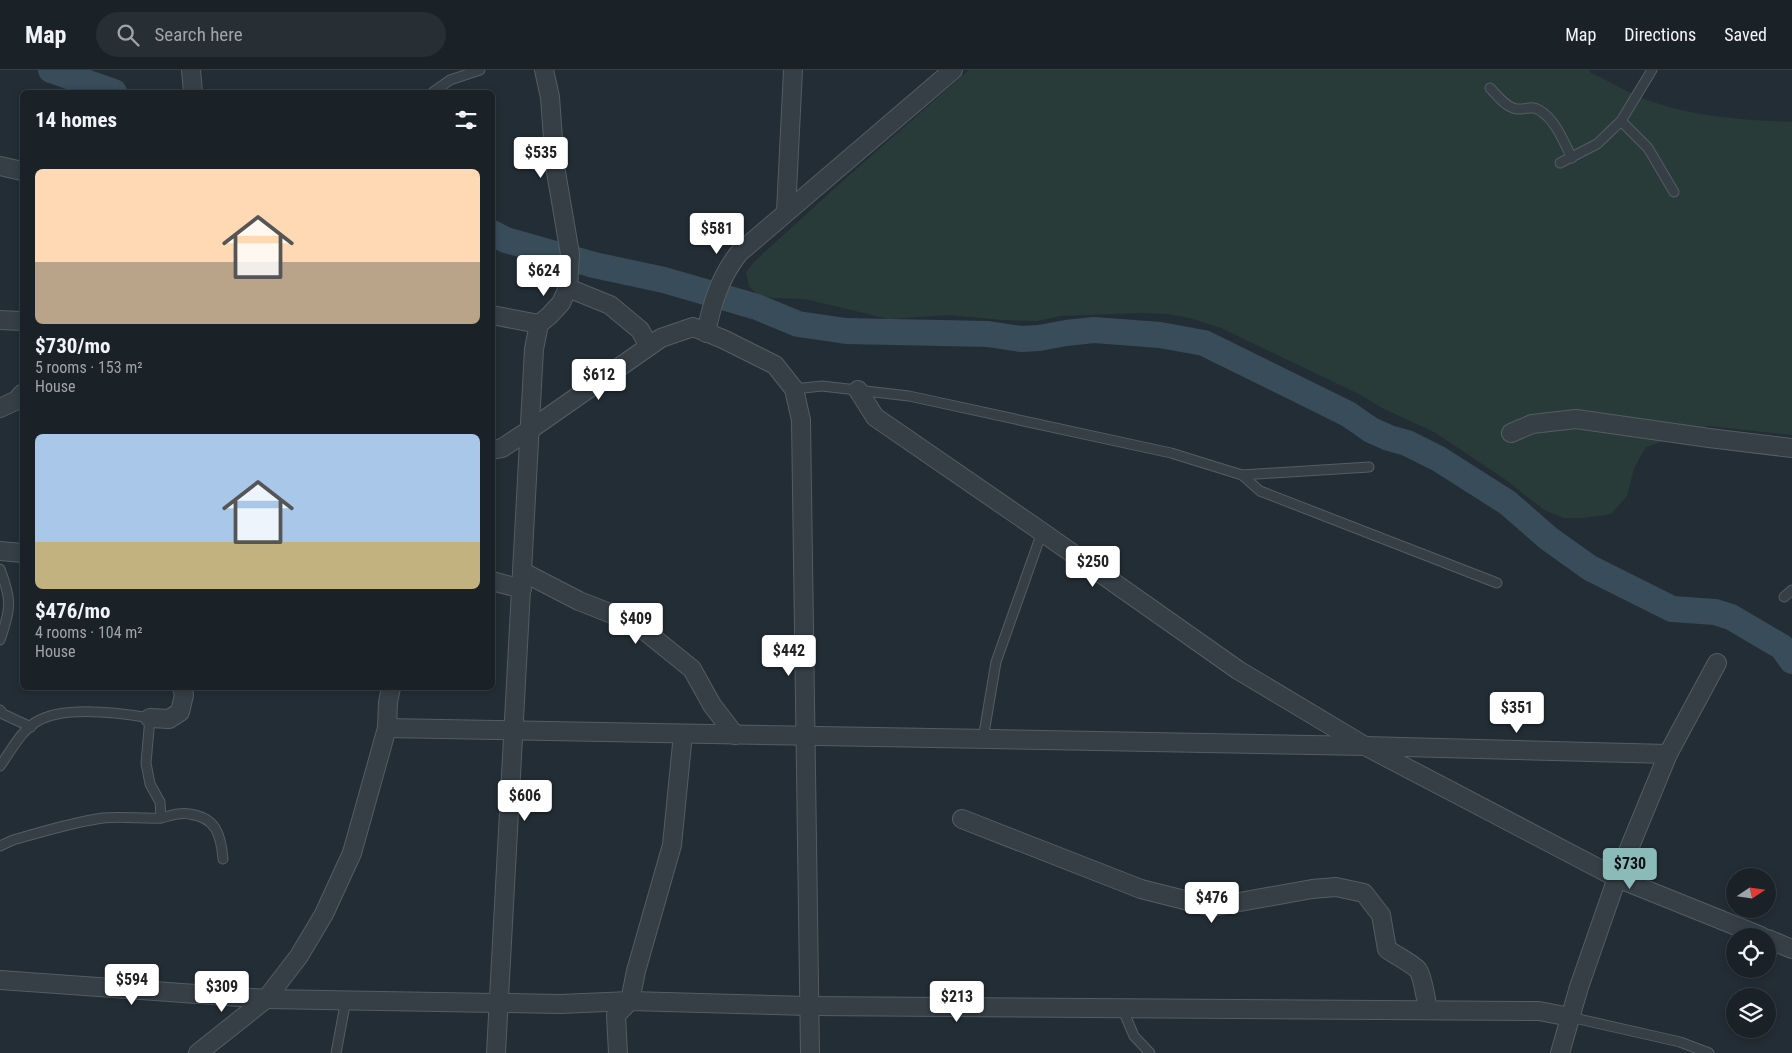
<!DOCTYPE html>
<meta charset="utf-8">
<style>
:root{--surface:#1a2228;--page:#272f34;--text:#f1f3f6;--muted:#9fa4a8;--line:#383f45;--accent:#8bbbb9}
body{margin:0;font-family:"Roboto Condensed",sans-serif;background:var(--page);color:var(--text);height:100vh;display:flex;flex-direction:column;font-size:19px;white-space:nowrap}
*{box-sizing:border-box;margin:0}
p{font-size:16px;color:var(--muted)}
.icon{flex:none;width:28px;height:28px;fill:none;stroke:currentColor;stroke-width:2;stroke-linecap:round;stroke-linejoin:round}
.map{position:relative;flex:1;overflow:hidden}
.side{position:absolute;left:20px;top:20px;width:475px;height:600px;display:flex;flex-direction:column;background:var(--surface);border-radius:8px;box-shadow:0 2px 8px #0003,0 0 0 1px var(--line)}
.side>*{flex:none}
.needle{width:32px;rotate:77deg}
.tools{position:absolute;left:1726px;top:798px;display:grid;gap:10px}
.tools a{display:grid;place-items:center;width:50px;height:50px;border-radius:50%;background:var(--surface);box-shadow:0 2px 8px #0003,0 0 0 1px var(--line);font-size:25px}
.price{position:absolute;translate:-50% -42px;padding:0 11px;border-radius:5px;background:#fff;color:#222;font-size:16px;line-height:32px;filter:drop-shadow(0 1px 2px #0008)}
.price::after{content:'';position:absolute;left:50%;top:30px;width:15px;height:11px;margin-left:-8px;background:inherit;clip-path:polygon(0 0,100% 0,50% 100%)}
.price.on{background:var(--accent);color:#111}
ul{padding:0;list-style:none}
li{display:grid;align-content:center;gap:10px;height:265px;padding:0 15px}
li span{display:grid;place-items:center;height:155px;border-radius:8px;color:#555}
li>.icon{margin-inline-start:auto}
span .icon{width:90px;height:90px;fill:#fffc;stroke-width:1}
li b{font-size:21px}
h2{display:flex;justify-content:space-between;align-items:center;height:60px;padding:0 15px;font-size:21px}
header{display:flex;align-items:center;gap:30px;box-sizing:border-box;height:70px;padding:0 25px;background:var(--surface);border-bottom:1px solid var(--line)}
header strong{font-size:24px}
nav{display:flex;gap:28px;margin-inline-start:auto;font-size:18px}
.search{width:350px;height:45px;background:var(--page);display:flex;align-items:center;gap:12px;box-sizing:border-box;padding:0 18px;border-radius:28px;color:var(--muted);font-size:19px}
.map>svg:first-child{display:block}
.green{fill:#293b38}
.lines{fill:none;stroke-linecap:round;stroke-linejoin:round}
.river{stroke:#384c5a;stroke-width:26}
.service-casing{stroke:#535d63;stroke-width:11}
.minor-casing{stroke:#535d63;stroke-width:20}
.service{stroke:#363f46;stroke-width:9}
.minor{stroke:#363f46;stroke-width:18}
</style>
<header>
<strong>Map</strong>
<div class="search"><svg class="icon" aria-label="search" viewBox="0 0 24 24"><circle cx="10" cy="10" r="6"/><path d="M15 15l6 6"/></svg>Search here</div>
<nav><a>Map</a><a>Directions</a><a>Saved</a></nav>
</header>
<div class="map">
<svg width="1792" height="983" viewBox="0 0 1792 983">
<rect width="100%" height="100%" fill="#232d35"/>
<path class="green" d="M 969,0 L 1589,0 L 1591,3 C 1606,9 1619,18 1633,24 C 1682,46 1739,50 1792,52 L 1792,365 L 1708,356 L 1646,377 L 1634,398 L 1627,426 L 1611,444 L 1584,448 L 1564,448 L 1544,440 L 1506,410 L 1434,362 L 1382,338 L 1359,324 L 1221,258 L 1190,248 L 1167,244 L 1138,243 L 1061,246 L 1036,251 L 1003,250 L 948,245 L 889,249 L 805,229 L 774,228 L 758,225 L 749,216 L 746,202 L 755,191 L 846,108 Z"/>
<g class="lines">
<g class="river">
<polyline points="51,0 114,22"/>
<polyline points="492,163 506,170 594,195 664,210 757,237 798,254 846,261 988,264 1021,269 1039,268 1066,263 1094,260 1160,265 1204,273 1348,344 1371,360 1389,368 1407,373 1439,389 1508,433 1548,468 1590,498 1672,539 1715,542 1731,547 1782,577 1792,591"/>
</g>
<defs>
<g id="service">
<path d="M 1490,18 C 1497,25 1506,38 1517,39 C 1525,40 1532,35 1539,40 C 1556,50 1563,71 1572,88"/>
<polyline points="433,22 450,10 480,0"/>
<polyline points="1621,51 1652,0"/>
<polyline points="1560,93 1597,74 1621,51 1648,78 1674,122"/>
<polyline points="794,319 822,316 909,326 1171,383 1242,405 1369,397"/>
<polyline points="1242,405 1260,421 1497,513"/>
<path d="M 0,499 C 12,530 11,539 0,570"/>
<polyline points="1784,527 1792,520"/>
<polyline points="0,640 3,644 31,657"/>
<polyline points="983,669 996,592 1042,462"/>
<path d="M 0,696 C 11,681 20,662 36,652 C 63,635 121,643 150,648 L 146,693 L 150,714 L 160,732 L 161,748 C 142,749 123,746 103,748 C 73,752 42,762 13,770 L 0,776"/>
<path d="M 161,748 C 169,746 180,742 189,744 C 216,747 221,765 223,789"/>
<polyline points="1122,938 1134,966 1150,983"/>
<polyline points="1570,947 1680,972 1709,983"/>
<polyline points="336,983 346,930"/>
</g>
<g id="minor">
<polyline points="191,0 193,22"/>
<polyline points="0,96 22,101"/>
<polyline points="786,142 793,0"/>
<polyline points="568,218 610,235 640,260 649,276"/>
<polyline points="492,245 539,254"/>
<polyline points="0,250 22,251"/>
<path d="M 706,263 C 712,233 720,207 739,183 L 953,0"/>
<polyline points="858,320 875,347 1042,462 1238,600 1365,676 1617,808 1761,866"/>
<polyline points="0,338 17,330 22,324"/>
<polyline points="1511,363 1532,354 1576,349 1709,368 1792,378"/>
<polyline points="492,380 502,378 531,359 661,268 693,257 723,269 775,295 794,319 801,350 810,983"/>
<polyline points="0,481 22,483"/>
<polyline points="523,502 579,531 635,553 692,599 712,635 735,665"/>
<polyline points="492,511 522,519"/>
<polyline points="150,648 169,649 180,642 184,625 182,618"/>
<polyline points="387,658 1365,676 1668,684"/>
<path d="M 962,749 L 1141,819 L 1212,837 L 1312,819 L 1336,817 L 1364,823 L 1381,845 L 1387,879 C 1395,885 1413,894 1418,900 C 1423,907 1426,930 1428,940"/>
<polyline points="1768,869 1792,879"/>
<polyline points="0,910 266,929 560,934 630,931 809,936 1539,941 1570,947"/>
<polyline points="198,983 266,929 299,886 324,844 352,783 387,658 388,632 391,618"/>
<polyline points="496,983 534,279 539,254 549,246 561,233 568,218 570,184 555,96 550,27 544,0"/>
<polyline points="618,983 616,945 630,931 636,901 672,775 683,664"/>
<polyline points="1560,983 1579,917 1617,808 1668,684 1717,593"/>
</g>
</defs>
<use href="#service" class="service-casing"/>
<use href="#minor" class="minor-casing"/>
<use href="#service" class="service"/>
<use href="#minor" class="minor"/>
</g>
</svg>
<div class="tools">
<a><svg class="needle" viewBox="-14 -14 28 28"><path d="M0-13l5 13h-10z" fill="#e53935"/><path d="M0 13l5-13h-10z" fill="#9fa4a8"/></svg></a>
<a><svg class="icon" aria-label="locate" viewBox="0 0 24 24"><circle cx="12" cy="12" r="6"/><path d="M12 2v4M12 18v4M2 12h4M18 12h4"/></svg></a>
<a><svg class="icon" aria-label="layers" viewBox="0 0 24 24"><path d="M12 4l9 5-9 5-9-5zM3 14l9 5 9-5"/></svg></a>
</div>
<b class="price" style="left:541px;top:109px">$535</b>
<b class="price" style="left:717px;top:185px">$581</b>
<b class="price" style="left:544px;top:227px">$624</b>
<b class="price" style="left:599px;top:331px">$612</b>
<b class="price" style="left:1093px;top:518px">$250</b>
<b class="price" style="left:636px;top:575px">$409</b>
<b class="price" style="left:789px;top:607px">$442</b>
<b class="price" style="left:1517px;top:664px">$351</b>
<b class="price" style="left:525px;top:752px">$606</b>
<b class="price on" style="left:1630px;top:820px">$730</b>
<b class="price" style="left:1212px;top:854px">$476</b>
<b class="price" style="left:132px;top:936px">$594</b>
<b class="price" style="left:222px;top:943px">$309</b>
<b class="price" style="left:957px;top:953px">$213</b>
<section class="side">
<h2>14 homes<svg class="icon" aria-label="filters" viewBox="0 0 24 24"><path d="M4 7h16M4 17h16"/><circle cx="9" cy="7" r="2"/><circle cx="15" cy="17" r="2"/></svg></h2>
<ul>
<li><span style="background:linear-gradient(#ffd9b3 60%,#b9a48a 0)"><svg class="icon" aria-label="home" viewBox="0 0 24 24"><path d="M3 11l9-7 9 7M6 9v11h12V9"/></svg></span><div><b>$730/mo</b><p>5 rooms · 153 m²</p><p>House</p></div></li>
<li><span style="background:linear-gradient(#a9c7e8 70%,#c2b280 0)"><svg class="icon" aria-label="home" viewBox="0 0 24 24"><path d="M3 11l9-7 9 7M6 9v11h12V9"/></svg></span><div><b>$476/mo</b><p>4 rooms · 104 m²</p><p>House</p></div></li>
</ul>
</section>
</div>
